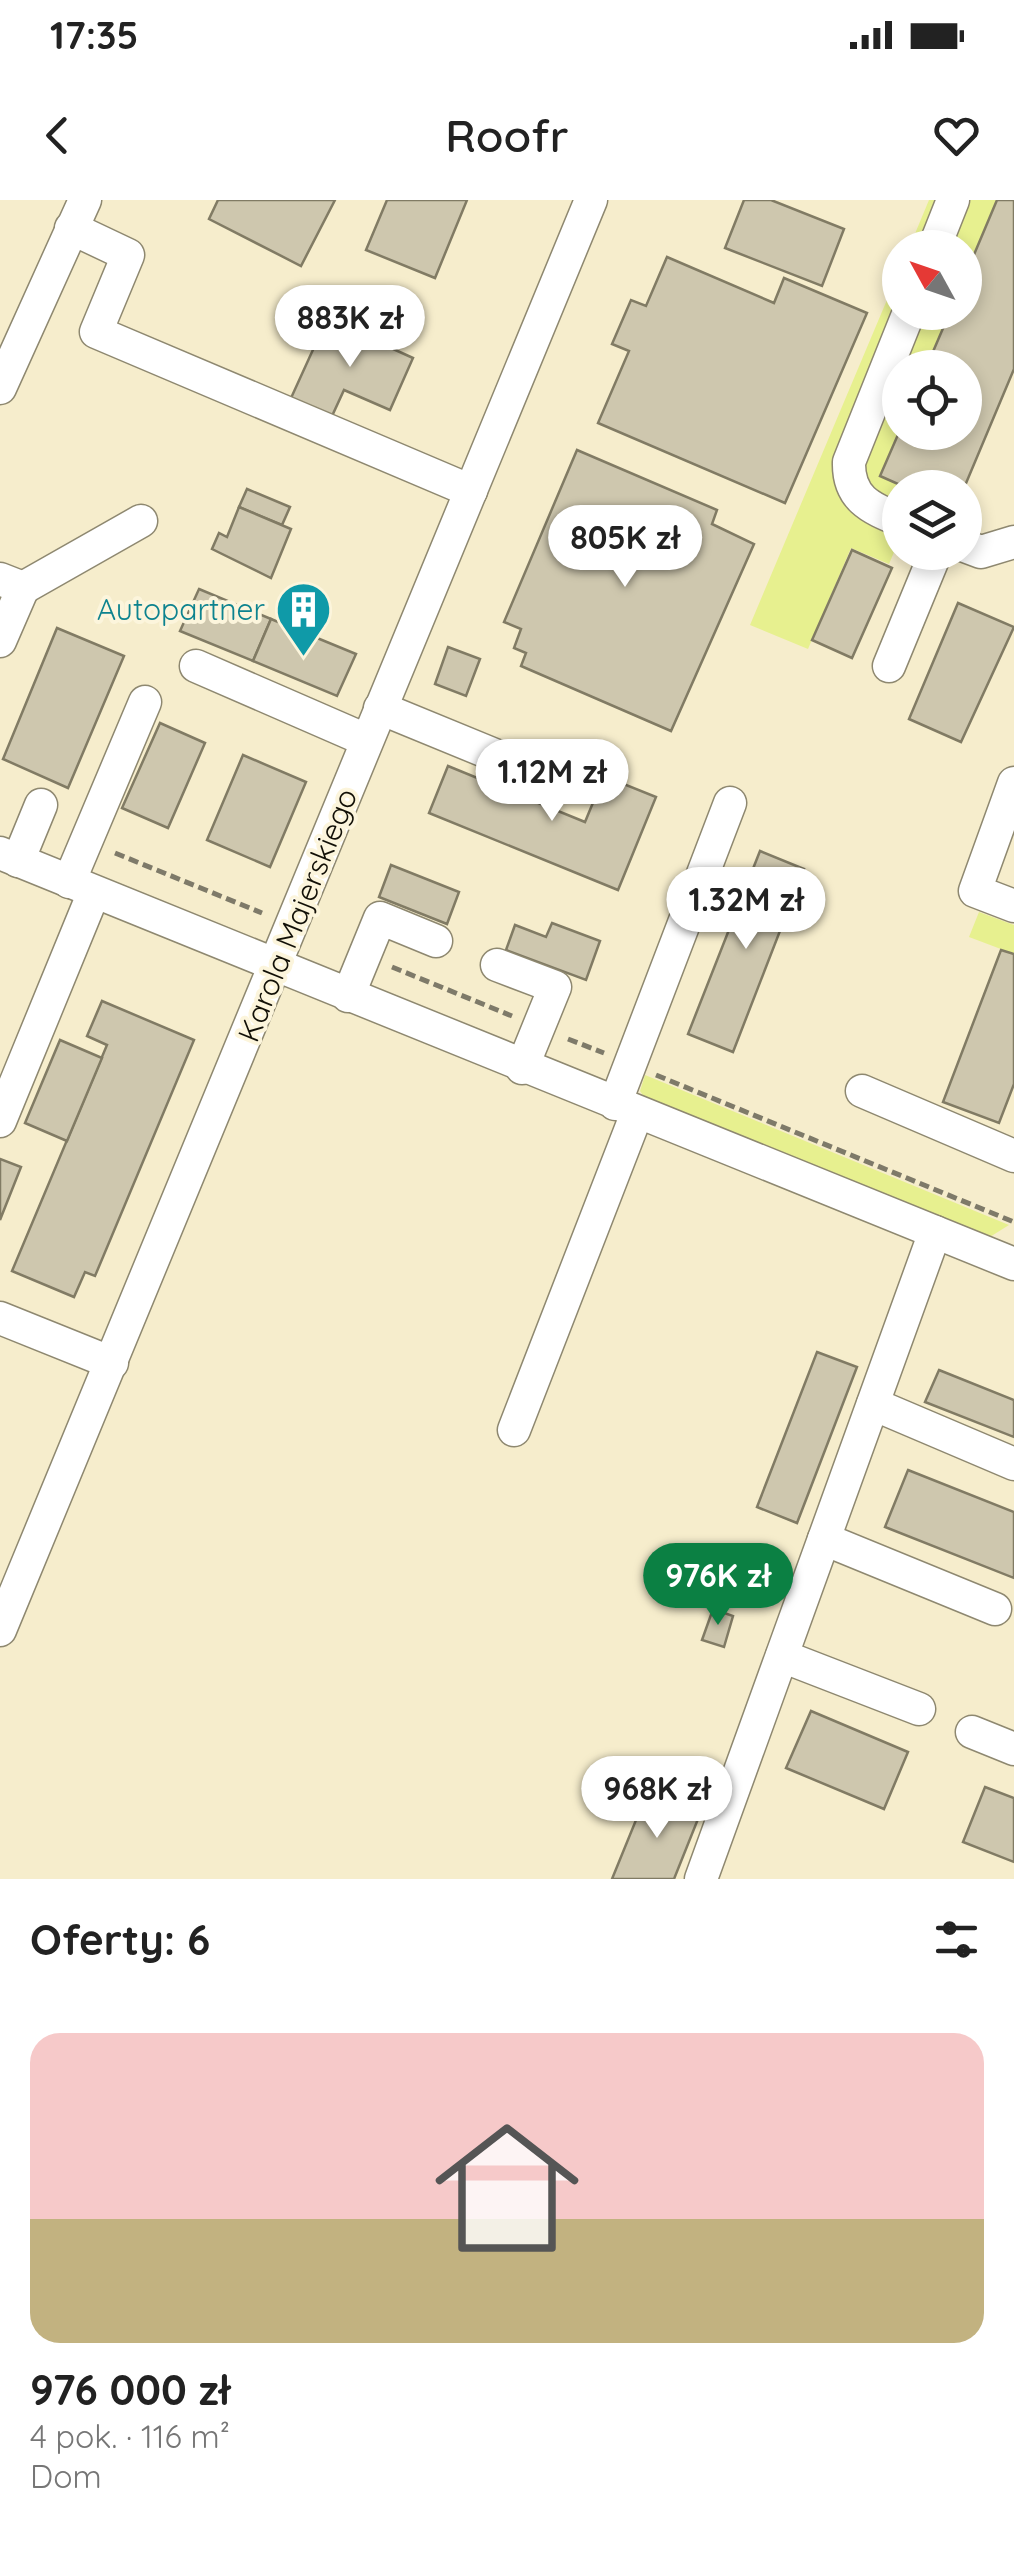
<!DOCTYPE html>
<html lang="pl">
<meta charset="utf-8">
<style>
:root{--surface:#fff;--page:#f6f6f6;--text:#222;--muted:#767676;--accent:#0b8043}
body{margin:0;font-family:Quicksand,sans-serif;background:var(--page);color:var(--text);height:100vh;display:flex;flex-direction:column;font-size:38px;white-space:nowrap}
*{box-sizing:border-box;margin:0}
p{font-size:32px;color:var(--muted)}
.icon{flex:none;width:55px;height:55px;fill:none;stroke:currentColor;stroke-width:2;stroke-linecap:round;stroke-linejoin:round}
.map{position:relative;height:1679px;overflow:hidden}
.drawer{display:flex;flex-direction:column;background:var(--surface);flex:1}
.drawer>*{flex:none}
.needle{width:65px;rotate:310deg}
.controls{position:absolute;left:882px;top:30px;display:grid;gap:20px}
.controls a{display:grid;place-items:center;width:100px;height:100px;border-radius:50%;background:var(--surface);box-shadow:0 5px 15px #0003;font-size:50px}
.price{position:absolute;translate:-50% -85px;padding:0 22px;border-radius:35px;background:#fff;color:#222;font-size:32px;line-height:65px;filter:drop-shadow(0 2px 5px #0008)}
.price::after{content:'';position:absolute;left:50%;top:60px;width:30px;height:22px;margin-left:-15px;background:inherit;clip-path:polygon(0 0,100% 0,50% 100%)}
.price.current{background:var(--accent);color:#fff}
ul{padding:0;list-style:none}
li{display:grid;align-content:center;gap:20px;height:530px;padding:0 30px}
li span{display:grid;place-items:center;height:310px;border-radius:30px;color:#555}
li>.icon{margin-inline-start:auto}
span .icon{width:180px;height:180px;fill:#fffc;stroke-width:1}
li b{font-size:42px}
h2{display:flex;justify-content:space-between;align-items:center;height:120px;padding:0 30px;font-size:42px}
.status{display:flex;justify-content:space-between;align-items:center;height:70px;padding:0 50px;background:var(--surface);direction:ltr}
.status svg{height:28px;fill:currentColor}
header{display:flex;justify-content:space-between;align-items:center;height:130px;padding:0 30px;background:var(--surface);font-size:45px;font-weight:600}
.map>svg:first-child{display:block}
.built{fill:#f6edcc;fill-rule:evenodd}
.green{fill:#e7f08f}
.building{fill:#cec7ae;stroke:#817b64;stroke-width:2.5}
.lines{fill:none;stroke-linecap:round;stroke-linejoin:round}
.minor-casing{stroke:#8e8870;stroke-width:35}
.path{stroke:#7e7a69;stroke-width:5;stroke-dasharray:10 5;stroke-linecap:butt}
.minor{stroke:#fff;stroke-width:32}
.labels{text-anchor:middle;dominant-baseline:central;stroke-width:8;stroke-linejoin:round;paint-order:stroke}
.culture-label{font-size:30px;fill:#0d838f;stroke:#fcf5dc;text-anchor:end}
.street-label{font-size:30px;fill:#110f06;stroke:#fcf5dc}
</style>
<div class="status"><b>17:35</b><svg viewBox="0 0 49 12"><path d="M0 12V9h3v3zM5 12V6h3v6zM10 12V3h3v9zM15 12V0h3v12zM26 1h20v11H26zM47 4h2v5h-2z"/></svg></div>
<header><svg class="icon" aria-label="back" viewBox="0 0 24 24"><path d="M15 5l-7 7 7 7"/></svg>Roofr<svg class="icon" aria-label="heart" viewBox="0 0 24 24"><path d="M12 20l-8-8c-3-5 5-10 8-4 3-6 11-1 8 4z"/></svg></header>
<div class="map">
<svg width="1014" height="1679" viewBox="0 0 1014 1679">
<rect width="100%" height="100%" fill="#fcf5dc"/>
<path class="built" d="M 0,0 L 1014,0 L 1014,1679 L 0,1679 ZM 900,48 L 965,48 L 965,112 L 900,112 ZM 900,168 L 965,168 L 965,232 L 900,232 ZM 900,288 L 965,288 L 965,352 L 900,352 Z"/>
<g class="green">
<polygon points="929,0 997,0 965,76 965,48 909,48"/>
<polygon points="900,69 900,112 950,113 926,167 900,168 900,230 907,287 900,288 900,338 889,364 851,348 808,449 750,425"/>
<polygon points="979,712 1014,725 1014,754 969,737"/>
<polygon points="645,875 1009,1025 985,1040 647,901 640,891"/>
</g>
<g class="building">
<polygon points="218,0 335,0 301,66 209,19"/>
<polygon points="387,0 467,0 435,78 366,50"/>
<polygon points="744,0 771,0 844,29 822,86 725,48"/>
<polygon points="997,0 1014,0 1014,169 964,288 907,288 880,276 900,230 965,232 965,168 926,168 950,112 965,112 965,76"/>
<polygon points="667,57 774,103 784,78 867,113 785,303 598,223 629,151 612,144 631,100 646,106"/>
<polygon points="327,119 413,158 390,210 344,190 332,216 291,198"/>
<polygon points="577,250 717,310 712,324 754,344 671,531 521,466 526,453 514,448 521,429 504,422"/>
<polygon points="247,289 290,307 282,325 239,307"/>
<polygon points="239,307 291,329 271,378 212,349 219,333 227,337"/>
<polygon points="852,350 892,368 852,458 812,440"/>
<polygon points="199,389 271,419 253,461 180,431"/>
<polygon points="958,403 1014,427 961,542 909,519"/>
<polygon points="271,419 356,454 337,496 253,461"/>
<polygon points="57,428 124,456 68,588 3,559"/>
<polygon points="448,447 480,459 466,496 435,484"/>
<polygon points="160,523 205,543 168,628 122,608"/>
<polygon points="243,555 306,582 270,667 207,640"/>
<polygon points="448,566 585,622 604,576 656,597 618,690 429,613"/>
<polygon points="760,651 804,669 733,852 688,834"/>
<polygon points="391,665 459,692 447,724 379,697"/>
<polygon points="552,723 600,741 586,780 506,750 515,725 546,737"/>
<polygon points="1001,750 1014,754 1014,884 999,923 943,902"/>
<polygon points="102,801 194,840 95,1076 85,1072 74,1097 12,1071 107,845 87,836"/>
<polygon points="60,840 102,858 67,941 25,923"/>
<polygon points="0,959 21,967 0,1020"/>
<polygon points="817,1152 857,1167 797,1323 757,1307"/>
<polygon points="939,1170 1014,1200 1014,1237 925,1202"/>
<polygon points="908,1270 1014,1312 1014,1378 885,1327"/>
<polygon points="713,1409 733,1416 724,1447 702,1440"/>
<polygon points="811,1511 908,1552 884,1609 786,1568"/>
<polygon points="985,1587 1014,1598 1014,1662 963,1642"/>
<polygon points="647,1593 700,1614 674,1679 612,1679"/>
</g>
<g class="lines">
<defs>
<g id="minor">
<polyline points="71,28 128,55 96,132 471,291"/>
<polyline points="934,48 953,0"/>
<polyline points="0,188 85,0"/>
<path d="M 900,320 C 870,308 848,298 849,262 L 909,112"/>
<polyline points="965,346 981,352 1014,342"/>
<polyline points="0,379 23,388 0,441"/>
<polyline points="23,388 141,321"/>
<polyline points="196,466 366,540"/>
<polyline points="889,466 936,352"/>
<polyline points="380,508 570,586"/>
<polyline points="1014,583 975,691 1014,706"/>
<polyline points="0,653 1014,1064"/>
<polyline points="18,661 41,605"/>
<polyline points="69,682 145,502"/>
<polyline points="497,765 555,787 522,868"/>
<polyline points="348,796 380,718 436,741"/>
<polyline points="862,891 1014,956"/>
<polyline points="615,904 730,603"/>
<polyline points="0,921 94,692"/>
<polyline points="0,1118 112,1163"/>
<polyline points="873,1204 1014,1264"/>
<polyline points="514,1230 637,913"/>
<polyline points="824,1339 995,1409"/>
<polyline points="0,1430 591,0"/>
<polyline points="782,1456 919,1509"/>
<polyline points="972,1532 1014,1549"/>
<polyline points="701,1679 935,1032"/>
</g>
</defs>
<use href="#minor" class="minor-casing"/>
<g class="path">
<polyline points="115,653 262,713"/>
<polyline points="392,767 512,816"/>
<polyline points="568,839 604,853"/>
<polyline points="656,875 1014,1022"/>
</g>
<use href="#minor" class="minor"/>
</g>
<defs>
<symbol id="building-pin" viewBox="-11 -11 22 30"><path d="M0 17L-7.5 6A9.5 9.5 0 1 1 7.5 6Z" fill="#0f9aa8" stroke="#fcf5dc"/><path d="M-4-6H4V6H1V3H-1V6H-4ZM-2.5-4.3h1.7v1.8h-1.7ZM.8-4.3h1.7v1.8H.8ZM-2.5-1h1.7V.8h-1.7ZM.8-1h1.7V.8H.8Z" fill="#fff"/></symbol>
</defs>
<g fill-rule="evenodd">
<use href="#building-pin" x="272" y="378" width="63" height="86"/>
</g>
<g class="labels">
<g class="culture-label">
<text x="265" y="409">Autopartner</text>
</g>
<g class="street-label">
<text transform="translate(297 715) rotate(-68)">Karola Majerskiego</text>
</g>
</g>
</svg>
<div class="controls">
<a><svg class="needle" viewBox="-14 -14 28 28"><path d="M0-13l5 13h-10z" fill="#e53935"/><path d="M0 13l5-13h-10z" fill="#767676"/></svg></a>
<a><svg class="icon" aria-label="locate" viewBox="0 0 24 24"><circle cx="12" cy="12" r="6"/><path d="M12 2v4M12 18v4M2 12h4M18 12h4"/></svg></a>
<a><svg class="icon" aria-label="layers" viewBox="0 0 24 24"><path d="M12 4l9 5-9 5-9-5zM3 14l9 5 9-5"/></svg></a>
</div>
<b class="price" style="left:350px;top:170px">883K zł</b>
<b class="price" style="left:625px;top:390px">805K zł</b>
<b class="price" style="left:552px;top:624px">1.12M zł</b>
<b class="price" style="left:746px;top:752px">1.32M zł</b>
<b class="price current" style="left:718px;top:1428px">976K zł</b>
<b class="price" style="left:657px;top:1641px">968K zł</b>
</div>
<section class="drawer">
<h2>Oferty: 6<svg class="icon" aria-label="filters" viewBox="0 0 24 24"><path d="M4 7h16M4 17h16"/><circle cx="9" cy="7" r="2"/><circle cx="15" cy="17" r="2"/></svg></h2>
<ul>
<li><span style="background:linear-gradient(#f6c9c9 60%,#c2b280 0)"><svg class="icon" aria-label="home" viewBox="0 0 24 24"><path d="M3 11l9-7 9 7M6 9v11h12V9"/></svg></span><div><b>976 000 zł</b><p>4 pok. · 116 m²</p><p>Dom</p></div></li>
</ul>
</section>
